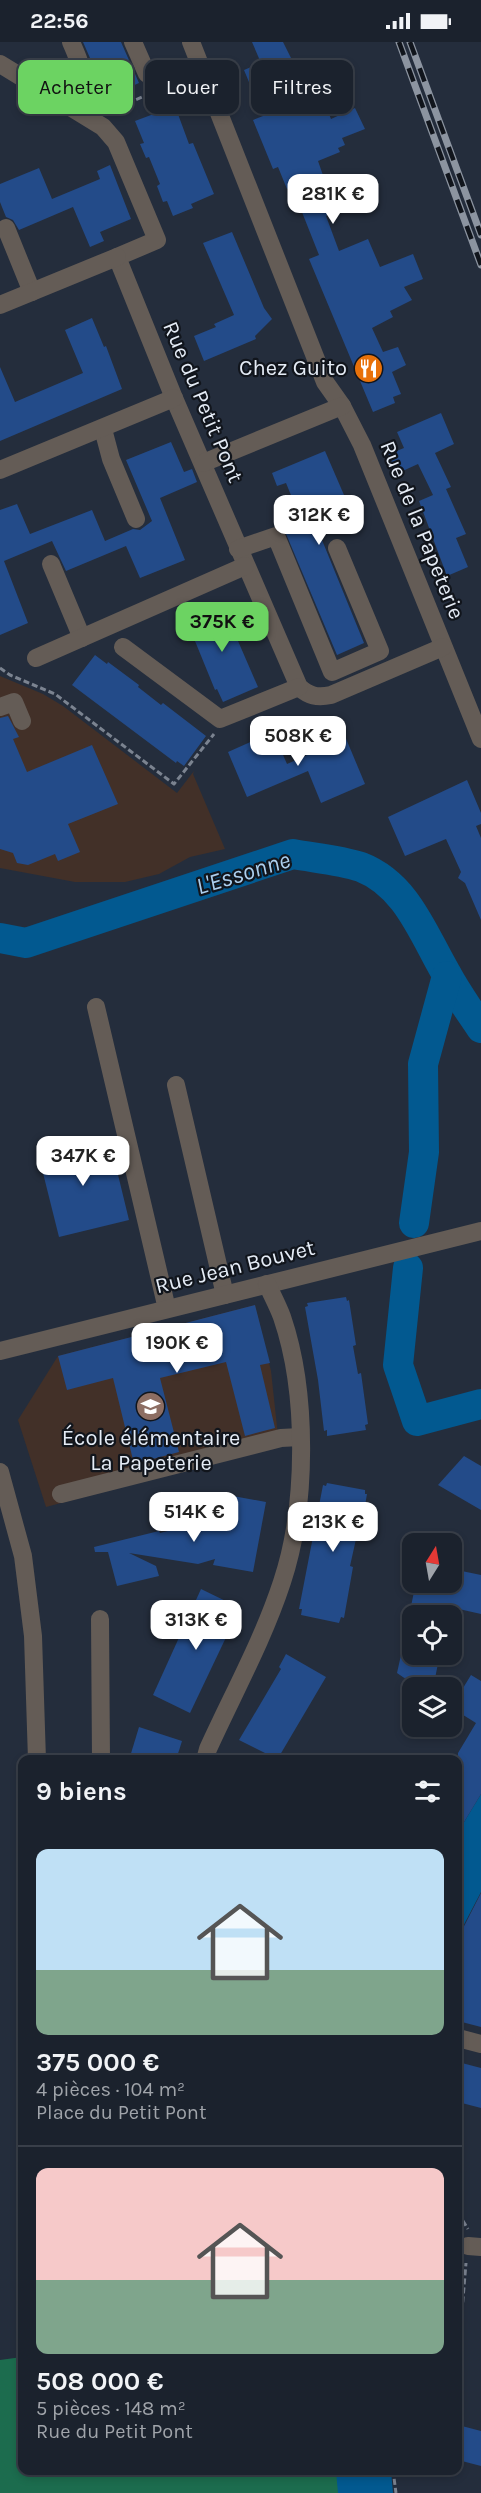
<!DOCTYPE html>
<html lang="fr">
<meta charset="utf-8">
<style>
:root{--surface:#1b222d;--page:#242a35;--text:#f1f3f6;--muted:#a0a4aa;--line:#393f49;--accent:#6cd362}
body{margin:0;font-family:Karla,sans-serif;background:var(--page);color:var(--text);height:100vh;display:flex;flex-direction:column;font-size:22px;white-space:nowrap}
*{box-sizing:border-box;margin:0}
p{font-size:20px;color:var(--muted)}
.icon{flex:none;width:33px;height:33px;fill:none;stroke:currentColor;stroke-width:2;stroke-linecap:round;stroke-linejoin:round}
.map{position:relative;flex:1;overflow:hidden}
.drawer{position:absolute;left:18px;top:1713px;width:444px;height:720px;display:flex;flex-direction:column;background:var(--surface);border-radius:12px;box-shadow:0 3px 9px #0003,0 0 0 2px var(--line)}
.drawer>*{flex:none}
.hud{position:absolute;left:18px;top:18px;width:446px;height:54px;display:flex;gap:12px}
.needle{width:39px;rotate:11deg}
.buttons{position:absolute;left:402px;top:1491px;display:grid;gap:12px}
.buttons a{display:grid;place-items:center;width:60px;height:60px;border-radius:12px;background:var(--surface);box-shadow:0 3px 9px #0003,0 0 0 2px var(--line);font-size:30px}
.price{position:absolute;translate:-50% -51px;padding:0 14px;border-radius:12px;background:#fff;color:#222;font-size:20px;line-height:39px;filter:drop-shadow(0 2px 3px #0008)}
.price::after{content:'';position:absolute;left:50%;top:36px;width:18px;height:14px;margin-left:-9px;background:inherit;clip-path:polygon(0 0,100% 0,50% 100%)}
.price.on{background:var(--accent);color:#111}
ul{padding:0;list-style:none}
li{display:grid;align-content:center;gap:12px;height:318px;padding:0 18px}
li+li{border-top:2px solid var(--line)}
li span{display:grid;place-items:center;height:186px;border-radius:12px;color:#555}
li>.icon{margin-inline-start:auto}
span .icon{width:108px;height:108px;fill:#fffc;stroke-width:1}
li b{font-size:26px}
h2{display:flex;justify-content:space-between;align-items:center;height:72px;padding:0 18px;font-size:26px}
.tag{padding:0 21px;border-radius:12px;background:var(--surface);box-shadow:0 3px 9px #0003,0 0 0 2px var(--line);font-size:21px;line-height:54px}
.tag.on{background:var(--accent);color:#111}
.status{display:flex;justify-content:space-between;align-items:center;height:42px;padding:0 30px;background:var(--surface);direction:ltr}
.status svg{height:16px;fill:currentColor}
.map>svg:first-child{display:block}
.education{fill:#423028}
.green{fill:#0e442f}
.forest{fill:#1c6c4e}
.water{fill:#025990}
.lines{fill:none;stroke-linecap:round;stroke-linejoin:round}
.river{stroke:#025990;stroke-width:30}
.building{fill:#234b89}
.path{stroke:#7b8390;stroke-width:3;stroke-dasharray:6 3;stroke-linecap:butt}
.minor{stroke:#645c56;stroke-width:18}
.rail-casing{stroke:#8c94a0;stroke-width:7}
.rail{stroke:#11151c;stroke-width:4.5;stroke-dasharray:14;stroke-linecap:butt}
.labels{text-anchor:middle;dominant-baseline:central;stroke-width:4.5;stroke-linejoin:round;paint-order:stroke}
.poi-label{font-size:22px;fill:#e5ecf6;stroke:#11151c;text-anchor:end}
.street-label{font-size:22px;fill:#e5ecf6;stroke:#11151c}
.water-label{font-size:24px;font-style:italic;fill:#accfee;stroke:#11151c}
</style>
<div class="status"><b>22:56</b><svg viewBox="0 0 49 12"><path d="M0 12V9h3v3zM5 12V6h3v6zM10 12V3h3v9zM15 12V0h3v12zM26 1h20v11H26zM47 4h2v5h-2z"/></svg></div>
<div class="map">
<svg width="481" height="2451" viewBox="0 0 481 2451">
<rect width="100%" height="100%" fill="#242d3c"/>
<g class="education">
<polygon points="0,634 43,652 63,664 177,751 194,729 193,732 225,807 190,815 159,832 125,840 75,840 0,826"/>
<polygon points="255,1263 271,1329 279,1403 46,1465 18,1378 58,1314"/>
</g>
<polygon class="green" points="458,2177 464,2186 458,2288"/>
<polygon class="forest" points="22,2315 22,2428 350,2429 352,2451 0,2451 0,2318"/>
<g class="water">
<polygon points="481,1752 481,1850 458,1894 458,1790"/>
<polygon points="336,2429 391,2429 393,2451 338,2451"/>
</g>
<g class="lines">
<g class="river">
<path d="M 0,896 L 26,901 L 293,812 C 315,816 340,818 361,825 C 407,843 423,892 446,931 C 456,950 469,968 481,986"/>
<polyline points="414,1181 424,1110 423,1022 447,934"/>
<polyline points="408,1226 398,1323 417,1379 481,1362"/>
</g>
</g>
<g class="building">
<polygon points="83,0 121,0 139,41 103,57 92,30 90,16"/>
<polygon points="252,0 283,0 291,16 270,26 286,64 320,50 331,77 355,66 365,87 342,96 345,103 338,106 340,110 318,119 325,139 318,141 330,171 326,174 339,209 368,197 380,225 413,212 423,237 404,245 412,258 390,269 393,275 372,286 383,310 398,305 406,323 392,330 401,352 393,355 395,361 373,370 309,217 319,213 292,145 287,147 278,125 273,127 253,78 263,74 244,28 261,21"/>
<polygon points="175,64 189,102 193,101 214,152 191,162 193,166 173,174 167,159 163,160 157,144 160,142 149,115 146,116 140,102 144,101 135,79"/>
<polygon points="110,123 131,177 100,190 104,199 90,205 73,165 19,188 13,178 6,175 0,160 0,142 39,126 52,157 100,137 97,129"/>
<polygon points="232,190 264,266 272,277 255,294 256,297 204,319 194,294 216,285 214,282 234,273 203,201"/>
<polygon points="92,276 104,305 106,304 122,347 0,399 0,325 15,360 83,331 65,288"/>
<polygon points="441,371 454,402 435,411 451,445 446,447 466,492 456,496 468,525 447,534 419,459 433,453 418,422 396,432 389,412 404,406 397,390"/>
<polygon points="171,400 184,430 192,427 197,440 160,456 185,518 140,536 126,504 66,529 52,499 4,519 28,581 0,593 0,468 17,462 30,492 92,468 105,499 133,487 140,488 152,479 126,418"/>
<polygon points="325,409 344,453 312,466 316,474 313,476 364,601 337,613 284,487 302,480 286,441 277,444 272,431"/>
<polygon points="219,563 223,570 225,569 258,645 223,660 217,647 215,648 186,577"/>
<polygon points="95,613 107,622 108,620 139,643 138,645 161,663 163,661 206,694 184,724 177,719 176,721 72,643"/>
<polygon points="8,674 19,695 13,697 27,730 92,703 118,762 68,782 80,810 58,819 55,812 28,823 17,821 13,811 0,807 0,676"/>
<polygon points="342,687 365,742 321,761 308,729 247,755 228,710 273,690 287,722 332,702 329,693"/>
<polygon points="467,738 481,771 481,782 476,784 481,796 481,878 465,841 458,836 461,830 446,797 405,814 388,775"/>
<polygon points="96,1096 100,1111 112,1108 129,1178 59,1195 38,1111"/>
<polygon points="346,1255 347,1259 349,1258 356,1303 353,1304 358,1332 361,1331 368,1382 365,1383 366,1388 327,1394 327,1388 324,1389 318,1338 305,1265 308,1264 307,1261"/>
<polygon points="255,1263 270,1321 260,1323 275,1386 245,1394 226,1320 160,1336 179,1410 134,1422 113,1336 67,1348 58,1314"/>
<polygon points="464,1414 481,1424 481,1468 438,1443"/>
<polygon points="327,1441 365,1448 365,1452 367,1452 359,1498 356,1497 350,1524 353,1525 344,1576 341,1575 339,1581 301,1573 302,1567 299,1567 323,1443 326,1444"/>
<polygon points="222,1452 266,1460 253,1530 213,1523 215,1517 198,1522 129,1511 156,1524 159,1534 117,1544 108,1510 95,1510 94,1505 159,1489 160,1491 203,1480 217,1483"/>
<polygon points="452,1527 481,1533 481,1572 450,1565 448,1574 409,1574 416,1540 452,1540"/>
<polygon points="201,1547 240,1566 190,1671 153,1653"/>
<polygon points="407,1586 412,1587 412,1612 440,1612 433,1646 419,1646 397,1631"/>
<polygon points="286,1612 326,1635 277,1718 262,1718 265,1711 239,1698 281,1627 279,1625"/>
<polygon points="471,1633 481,1639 481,1752 458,1790 458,1711 476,1681 452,1666 452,1664"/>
<polygon points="139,1685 182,1699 176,1718 129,1718"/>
<polygon points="481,1851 481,1985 458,1979 458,1896"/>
<polygon points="458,2020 481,2026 481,2066 458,2060"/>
<polygon points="458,2383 481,2389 481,2424 458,2418"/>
</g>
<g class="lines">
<g class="path">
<polyline points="114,72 123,63 188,36"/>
<polyline points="0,626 10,633 55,652 174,742 214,692"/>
<polyline points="458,2171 468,2187"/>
<polyline points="458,2296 461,2281 466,2221"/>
<polyline points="393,2428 396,2451"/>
</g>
<g class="minor">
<polyline points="133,0 147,32"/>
<polyline points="191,0 325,340 342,364 362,403 481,697"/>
<path d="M 0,22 L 103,85 L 116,100 L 157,198 L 117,215 L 174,356 L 299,645 C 309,654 317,656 331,653 L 443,605"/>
<path d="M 66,61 C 84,32 85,31 71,0"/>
<polyline points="6,186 32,250"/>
<polyline points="0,263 117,215"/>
<polyline points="103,387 111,417 136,477"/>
<polyline points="203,421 342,364"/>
<polyline points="0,428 174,356"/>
<polyline points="238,507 276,494 332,630 380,609 337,506"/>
<polyline points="51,522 82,596"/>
<polyline points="123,605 220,677 299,645"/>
<polyline points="36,616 245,524"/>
<polyline points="0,665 14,660 22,679"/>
<polyline points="96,965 167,1267"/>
<polyline points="176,1043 225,1253"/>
<polyline points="0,1309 481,1189"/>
<polyline points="0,1430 23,1514 33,1594 37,1718"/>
<polyline points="61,1452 281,1396 300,1395"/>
<polyline points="100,1577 101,1718"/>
<path d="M 205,1718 L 208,1707 C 233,1652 263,1598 282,1540 C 307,1465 308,1351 282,1275 C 278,1264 272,1253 267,1242"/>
<polyline points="458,1996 481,2002"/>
<polyline points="468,2204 481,2205"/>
</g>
<defs>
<g id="rail">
<polyline points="399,0 481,223"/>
<polyline points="410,0 481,193"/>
</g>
</defs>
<use href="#rail" class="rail-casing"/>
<use href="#rail" class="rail"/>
</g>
<defs>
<symbol id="restaurant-disc" viewBox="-11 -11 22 22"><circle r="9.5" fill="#e8710a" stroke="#11151c"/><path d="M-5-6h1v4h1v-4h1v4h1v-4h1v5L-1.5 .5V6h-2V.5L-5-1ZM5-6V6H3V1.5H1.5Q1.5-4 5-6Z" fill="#fff"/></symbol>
<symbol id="school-disc" viewBox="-11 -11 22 22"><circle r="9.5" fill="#8d6e63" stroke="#11151c"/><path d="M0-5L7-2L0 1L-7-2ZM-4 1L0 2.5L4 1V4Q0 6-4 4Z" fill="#fff"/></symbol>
</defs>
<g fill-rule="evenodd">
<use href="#restaurant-disc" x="352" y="310" width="33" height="33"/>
<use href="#school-disc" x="134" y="1348" width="33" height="33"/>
</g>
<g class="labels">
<g class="poi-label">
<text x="347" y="326">Chez Guito</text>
<text x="151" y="1396" text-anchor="middle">École élémentaire<tspan x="151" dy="25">La Papeterie</tspan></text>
</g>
<g class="street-label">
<text transform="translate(203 360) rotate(67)">Rue du Petit Pont</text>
<text transform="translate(422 488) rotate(68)">Rue de la Papeterie</text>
<text transform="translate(235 1225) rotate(-14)">Rue Jean Bouvet</text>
</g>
<g class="water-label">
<text transform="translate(243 831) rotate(-17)">L'Essonne</text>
</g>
</g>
</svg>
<div class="buttons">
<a><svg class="needle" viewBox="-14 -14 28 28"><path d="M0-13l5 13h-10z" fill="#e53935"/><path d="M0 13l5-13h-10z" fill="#a0a4aa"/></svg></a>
<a><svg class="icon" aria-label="locate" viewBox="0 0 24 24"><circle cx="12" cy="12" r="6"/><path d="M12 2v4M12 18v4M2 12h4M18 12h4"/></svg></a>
<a><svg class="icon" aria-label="layers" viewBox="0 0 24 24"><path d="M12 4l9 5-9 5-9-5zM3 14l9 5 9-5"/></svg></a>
</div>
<b class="price" style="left:333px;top:183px">281K €</b>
<b class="price" style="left:319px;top:504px">312K €</b>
<b class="price on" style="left:222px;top:611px">375K €</b>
<b class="price" style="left:298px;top:725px">508K €</b>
<b class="price" style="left:83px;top:1145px">347K €</b>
<b class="price" style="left:177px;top:1332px">190K €</b>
<b class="price" style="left:194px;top:1501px">514K €</b>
<b class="price" style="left:333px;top:1511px">213K €</b>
<b class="price" style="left:196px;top:1609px">313K €</b>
<div class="hud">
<a class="tag on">Acheter</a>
<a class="tag">Louer</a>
<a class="tag">Filtres</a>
</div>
<section class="drawer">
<h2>9 biens<svg class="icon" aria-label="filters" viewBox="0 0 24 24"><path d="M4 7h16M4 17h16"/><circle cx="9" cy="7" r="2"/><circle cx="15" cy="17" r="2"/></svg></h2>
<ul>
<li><span style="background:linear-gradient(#bfe0f5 65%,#7fa58c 0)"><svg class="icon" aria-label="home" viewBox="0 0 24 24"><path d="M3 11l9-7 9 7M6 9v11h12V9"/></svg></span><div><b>375 000 €</b><p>4 pièces · 104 m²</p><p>Place du Petit Pont</p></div></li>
<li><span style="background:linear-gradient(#f6c9c9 60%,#7fa58c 0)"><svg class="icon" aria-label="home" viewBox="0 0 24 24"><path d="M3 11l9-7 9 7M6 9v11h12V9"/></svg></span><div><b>508 000 €</b><p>5 pièces · 148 m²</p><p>Rue du Petit Pont</p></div></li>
</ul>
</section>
</div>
